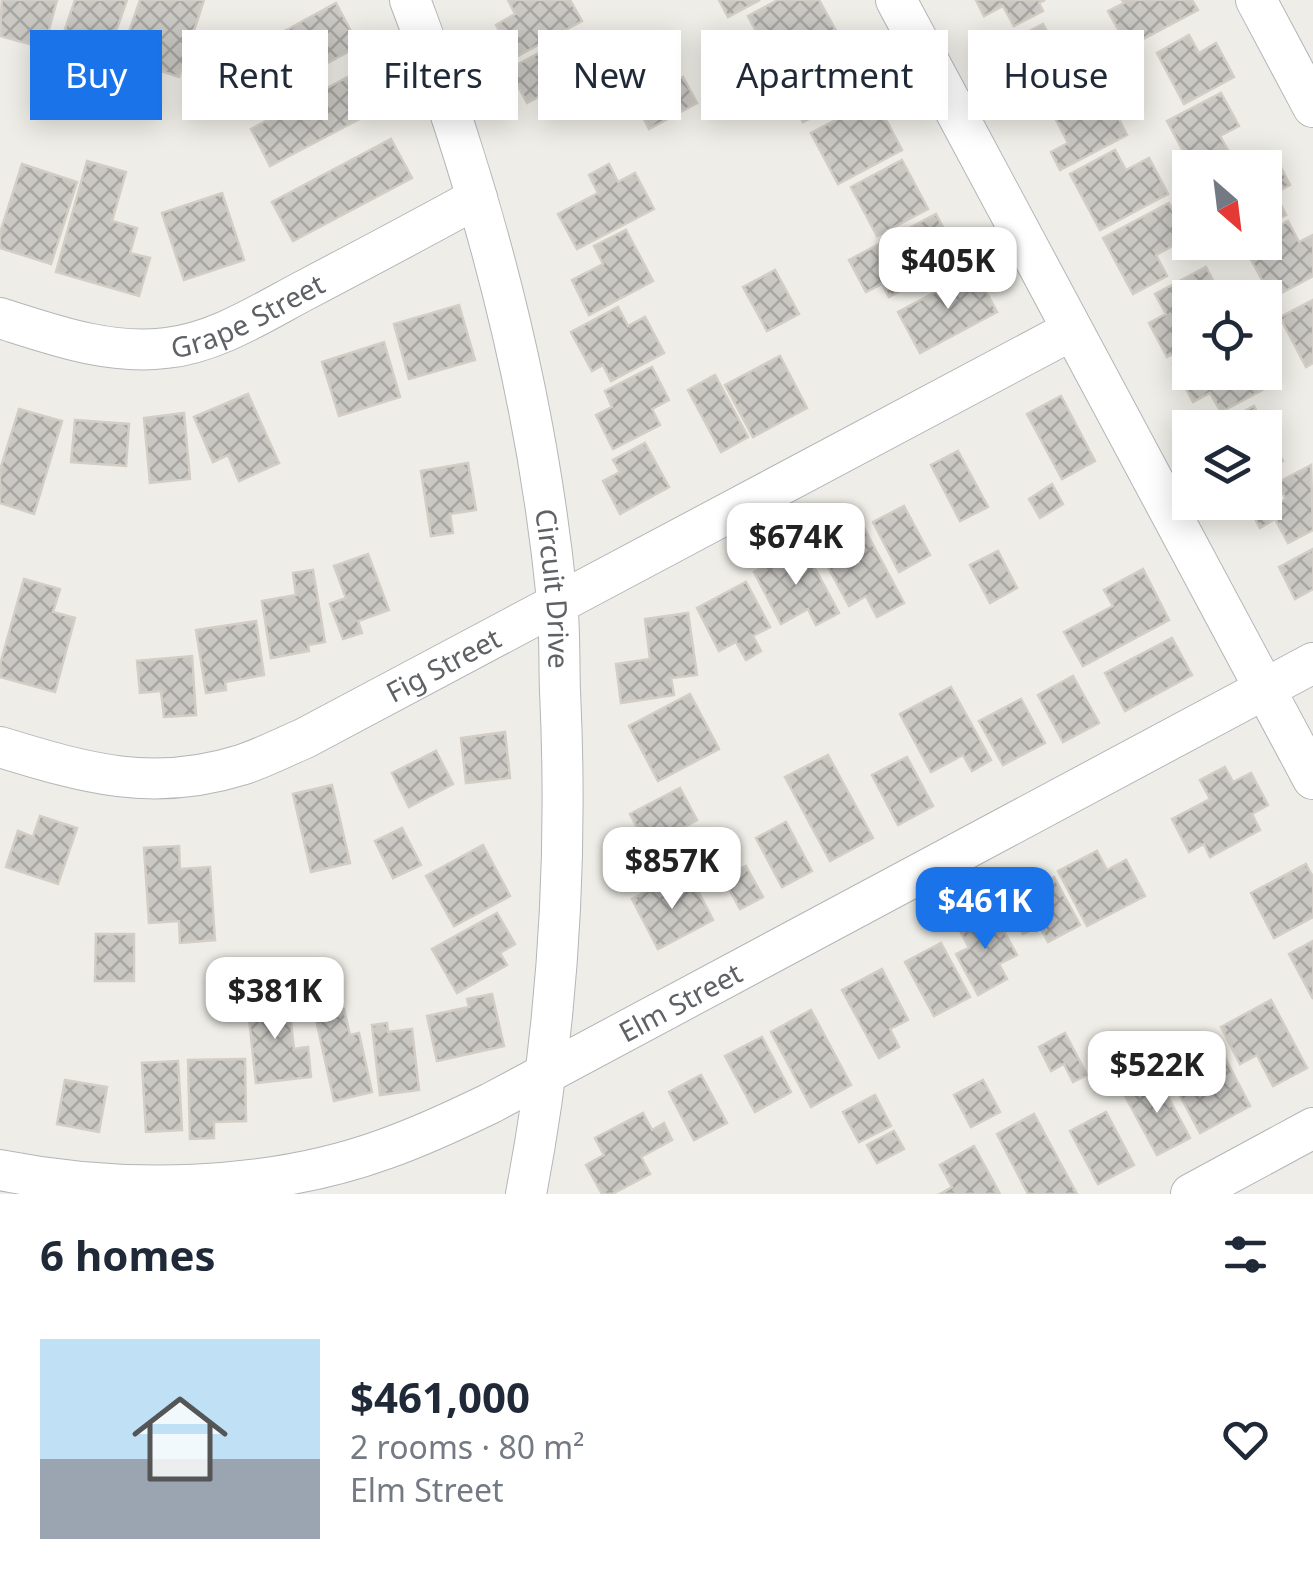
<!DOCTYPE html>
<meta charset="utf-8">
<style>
:root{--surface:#fff;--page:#f2f2f3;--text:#1f2937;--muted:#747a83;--line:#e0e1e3;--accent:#1a73e8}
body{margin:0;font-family:"Noto Sans",sans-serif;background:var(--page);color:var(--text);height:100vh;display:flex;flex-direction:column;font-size:38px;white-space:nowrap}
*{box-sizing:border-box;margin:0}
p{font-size:32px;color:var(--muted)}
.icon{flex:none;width:55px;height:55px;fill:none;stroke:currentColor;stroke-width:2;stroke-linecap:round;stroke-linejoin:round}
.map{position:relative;height:1194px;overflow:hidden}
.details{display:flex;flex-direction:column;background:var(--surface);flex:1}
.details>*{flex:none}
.top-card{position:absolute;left:30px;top:30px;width:1255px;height:90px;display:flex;gap:20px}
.needle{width:65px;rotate:152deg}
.controls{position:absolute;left:1172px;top:150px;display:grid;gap:20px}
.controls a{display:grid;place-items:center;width:110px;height:110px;border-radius:0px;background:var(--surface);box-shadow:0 5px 25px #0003;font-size:50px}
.price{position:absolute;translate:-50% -85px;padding:0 22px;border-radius:20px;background:#fff;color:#222;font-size:32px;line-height:65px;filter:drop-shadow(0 2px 5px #0008)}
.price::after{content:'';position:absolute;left:50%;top:60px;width:30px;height:22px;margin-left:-15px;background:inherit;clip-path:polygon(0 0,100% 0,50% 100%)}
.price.selected{background:var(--accent);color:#fff}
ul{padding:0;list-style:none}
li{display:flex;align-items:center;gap:30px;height:250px;padding:0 40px}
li+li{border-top:2px solid var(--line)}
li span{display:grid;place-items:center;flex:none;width:280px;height:200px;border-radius:0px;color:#555}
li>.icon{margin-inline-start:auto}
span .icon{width:120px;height:120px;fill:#fffc;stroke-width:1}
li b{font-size:42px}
h2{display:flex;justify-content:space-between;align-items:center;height:120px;padding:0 40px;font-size:42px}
.chip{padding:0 35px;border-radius:0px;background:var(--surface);box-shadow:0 5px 25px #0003;font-size:35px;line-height:90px}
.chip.selected{background:var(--accent);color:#fff}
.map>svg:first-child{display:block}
.building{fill:url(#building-cross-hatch);stroke:#d3cec5;stroke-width:2.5}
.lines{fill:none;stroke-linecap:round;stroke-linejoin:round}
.minor-casing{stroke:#b3b6b9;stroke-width:42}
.minor{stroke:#fff;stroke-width:40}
.labels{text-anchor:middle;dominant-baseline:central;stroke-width:8;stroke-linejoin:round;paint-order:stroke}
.street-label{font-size:28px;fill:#5e6165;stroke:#fff}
</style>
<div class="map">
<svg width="1313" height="1194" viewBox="0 0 1313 1194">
<defs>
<pattern id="building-cross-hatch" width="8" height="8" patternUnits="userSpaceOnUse" patternTransform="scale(2.5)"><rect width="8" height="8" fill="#cac8c3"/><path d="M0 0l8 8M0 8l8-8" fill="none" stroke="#a7a6a2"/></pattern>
</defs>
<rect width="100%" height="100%" fill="#eeede7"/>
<g class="building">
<polygon points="2,0 57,0 44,48 0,36"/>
<polygon points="75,0 127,0 108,54 62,38"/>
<polygon points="140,0 204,0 179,77 120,58"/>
<polygon points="508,0 570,0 582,21 514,58 496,25 515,14"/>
<polygon points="719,0 760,0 728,17"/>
<polygon points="778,0 819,0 839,36 776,69 748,16"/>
<polygon points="976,0 1045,0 1039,3 1043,11 1014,26 1003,6 984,16"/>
<polygon points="1122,0 1192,0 1198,10 1128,47 1108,11 1124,3"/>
<polygon points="336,3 359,46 305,75 283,32"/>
<polygon points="1043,24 1072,78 1030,100 1001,46"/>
<polygon points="575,34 603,86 570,104 560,85 527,103 509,69"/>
<polygon points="1189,35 1199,53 1216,43 1234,77 1184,104 1157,53"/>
<polygon points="843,40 868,87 803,122 778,75"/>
<polygon points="368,66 388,104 270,166 251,129"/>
<polygon points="683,77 697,103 649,129 635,102"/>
<polygon points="1099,80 1127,135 1060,170 1051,152 1068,143 1049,106"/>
<polygon points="1221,93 1239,126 1220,136 1229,152 1200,168 1192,168 1167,121"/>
<polygon points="875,99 902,150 838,184 811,133"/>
<polygon points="391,139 412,178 293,241 272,202"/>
<polygon points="1115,150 1126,170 1149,158 1168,194 1100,230 1070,174"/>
<polygon points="1273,152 1290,185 1275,193 1286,215 1265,226 1265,180 1268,178 1265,168 1262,168 1258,160"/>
<polygon points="902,160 928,209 877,236 851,187"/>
<polygon points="87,161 126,172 112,221 137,228 130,253 150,258 139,296 56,272"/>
<polygon points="22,164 77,182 51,264 0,248 0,233"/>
<polygon points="609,164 618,182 635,173 654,209 577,249 558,214 598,193 589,175"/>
<polygon points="222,193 244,260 184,280 162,213"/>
<polygon points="1169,203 1187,238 1156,255 1167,276 1133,294 1103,238"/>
<polygon points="936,214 960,259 889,297 882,284 866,292 849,260"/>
<polygon points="1288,221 1299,242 1313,235 1313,276 1272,298 1243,245 1265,242 1265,233"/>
<polygon points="626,230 653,281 589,315 572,280 603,264 594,246"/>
<polygon points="1206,267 1222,298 1190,298 1190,345 1167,357 1149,323 1166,314 1155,294"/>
<polygon points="775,270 799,314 767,331 743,287"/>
<polygon points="975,271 997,312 920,353 898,312"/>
<polygon points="1313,300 1313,363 1306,367 1280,317"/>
<polygon points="459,305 475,360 409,379 394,324"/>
<polygon points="618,307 628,326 645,317 664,353 611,381 603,365 592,371 571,332"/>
<polygon points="384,342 400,397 339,416 322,362"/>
<polygon points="1190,355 1190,372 1257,372 1266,388 1221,412 1210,393 1193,402 1173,364"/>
<polygon points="780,356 807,408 753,437 725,385"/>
<polygon points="652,367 669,400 652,409 660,425 613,449 596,415 612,407 605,391"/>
<polygon points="715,375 748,437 721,452 688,390"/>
<polygon points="248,394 279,463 239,481 228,455 213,462 194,417"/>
<polygon points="1061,396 1095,461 1062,479 1027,414"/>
<polygon points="1254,406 1283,461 1265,470 1265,428 1214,428"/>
<polygon points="19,409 62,421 34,514 0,503 0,470"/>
<polygon points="184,413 190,479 150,483 144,418"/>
<polygon points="75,420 129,424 126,466 71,462"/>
<polygon points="645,443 669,487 620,514 603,481 620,472 613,460"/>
<polygon points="958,451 988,507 960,521 931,465"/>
<polygon points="468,463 476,510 450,514 453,533 431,536 421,471"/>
<polygon points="1311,465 1313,530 1288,543 1275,519 1260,528 1246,502 1263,502 1267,509 1286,499 1277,483"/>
<polygon points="1052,484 1063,504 1040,518 1029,499"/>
<polygon points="904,506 930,555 899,572 873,522"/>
<polygon points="856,513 904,603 877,617 866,596 849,606 812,537"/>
<polygon points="803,546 839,613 816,625 808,609 781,624 754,572"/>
<polygon points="1313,549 1313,589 1295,599 1279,567"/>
<polygon points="998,551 1017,588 990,603 970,565"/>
<polygon points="368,554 389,610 358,621 362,633 343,639 330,604 346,598 334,566"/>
<polygon points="1143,569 1169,620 1083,666 1064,632 1113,606 1104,590"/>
<polygon points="313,570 325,642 308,645 309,651 271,658 262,601 296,595 293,573"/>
<polygon points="24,579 60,589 53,612 75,618 55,692 0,677 0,665"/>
<polygon points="746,582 770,627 753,636 761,651 746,660 736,642 719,651 697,608"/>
<polygon points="688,613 697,675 671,678 674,695 621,703 616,664 650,659 645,619"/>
<polygon points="256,621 264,675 225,682 226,690 206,693 196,630"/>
<polygon points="1172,638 1192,675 1125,711 1105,673"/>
<polygon points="192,656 196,715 164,717 161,691 140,693 137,661"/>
<polygon points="1073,676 1099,723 1063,742 1038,695"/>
<polygon points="951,687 991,760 972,771 963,755 931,772 900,714"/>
<polygon points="690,694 719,749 658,781 629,726"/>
<polygon points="1021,699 1045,743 1003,765 979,721"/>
<polygon points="505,732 510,778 466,783 461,738"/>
<polygon points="436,751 453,784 409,807 392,773"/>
<polygon points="828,755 873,838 830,861 785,777"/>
<polygon points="907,757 933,806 898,825 872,775"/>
<polygon points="1225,767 1233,782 1251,773 1268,805 1252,814 1260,830 1210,857 1204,844 1189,852 1172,819 1210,799 1200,780"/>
<polygon points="332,785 350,863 311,872 293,794"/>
<polygon points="680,788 697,820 681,829 690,846 656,863 630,814"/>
<polygon points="40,816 77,828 58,884 6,867 18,831 33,837"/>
<polygon points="786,822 812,871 782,887 756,838"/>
<polygon points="402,828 421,865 393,878 375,841"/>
<polygon points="483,845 510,896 454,926 426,876"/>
<polygon points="179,846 180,869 210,867 215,940 180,943 179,921 149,923 144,848"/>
<polygon points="1097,851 1107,870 1126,860 1145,896 1087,926 1058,871"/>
<polygon points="1306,864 1313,877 1313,917 1274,938 1251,893"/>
<polygon points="746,866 763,897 740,909 723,878"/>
<polygon points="1054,877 1080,925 1048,942 1039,926 1023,934 1007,903"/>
<polygon points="671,878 678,892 694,883 713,920 658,949 632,899"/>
<polygon points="993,911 1017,955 999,964 1007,979 978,995 956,954 969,948 959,929"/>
<polygon points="497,913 515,944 500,953 507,965 457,993 432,949"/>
<polygon points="96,934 134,934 134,981 95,981"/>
<polygon points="1313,941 1313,999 1289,954"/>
<polygon points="941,943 970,997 934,1016 905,962"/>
<polygon points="882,969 908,1020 890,1029 899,1047 879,1058 842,990"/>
<polygon points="492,994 504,1046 437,1061 427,1016 469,1007 467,999"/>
<polygon points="288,995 294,1049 308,1047 311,1077 256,1083 247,1000"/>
<polygon points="1271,1000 1307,1068 1273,1086 1257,1055 1240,1064 1221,1027"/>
<polygon points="344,1009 350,1035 359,1033 372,1092 334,1101 315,1015"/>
<polygon points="811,1010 851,1085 811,1107 771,1032"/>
<polygon points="387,1023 388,1032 412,1029 419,1090 380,1095 372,1025"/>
<polygon points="1065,1033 1087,1075 1073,1082 1064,1064 1051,1071 1039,1047"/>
<polygon points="762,1037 791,1092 755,1112 725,1056"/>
<polygon points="1220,1048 1250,1106 1200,1133 1169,1075"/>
<polygon points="245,1059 246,1121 214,1122 214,1138 190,1139 188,1060"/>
<polygon points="178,1061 182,1130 146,1132 142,1063"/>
<polygon points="701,1075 727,1123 694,1140 669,1092"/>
<polygon points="1157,1076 1190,1138 1157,1155 1124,1094"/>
<polygon points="65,1080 107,1087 99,1132 57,1124"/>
<polygon points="983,1080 1000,1112 971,1127 954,1095"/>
<polygon points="875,1095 891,1126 859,1142 843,1112"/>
<polygon points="1106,1112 1134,1165 1098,1184 1070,1131"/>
<polygon points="643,1113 652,1130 664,1123 672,1140 641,1157 650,1174 612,1194 602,1194 586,1165 604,1155 595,1138"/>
<polygon points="1034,1114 1077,1194 1028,1194 997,1134"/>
<polygon points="894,1131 904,1149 877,1163 867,1145"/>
<polygon points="974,1146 1000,1194 940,1194 952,1187 940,1165"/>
</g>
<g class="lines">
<defs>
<g id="minor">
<path id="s1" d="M 410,0 C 483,192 537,395 557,600 C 560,630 559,661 560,691 C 568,860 558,1028 526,1194"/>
<polyline points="896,0 1313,779"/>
<polyline points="1256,0 1313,107"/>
<path id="s2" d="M 0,318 C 54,335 108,355 166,348 C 216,343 263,312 307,289 C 364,259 421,229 477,198"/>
<path id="s3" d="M 0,747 C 85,773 152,793 241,765 C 263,758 284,747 305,738 L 1072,330"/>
<path id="s4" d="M 0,1170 C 122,1194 267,1192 385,1149 C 422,1136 456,1120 491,1103 L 1313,663"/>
<polyline points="1191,1194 1313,1128"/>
</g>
</defs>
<use href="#minor" class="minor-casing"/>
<use href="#minor" class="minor"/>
</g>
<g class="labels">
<g class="street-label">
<text stroke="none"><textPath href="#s2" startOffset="258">Grape Street</textPath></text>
<text stroke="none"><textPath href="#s1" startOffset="608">Circuit Drive</textPath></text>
<text stroke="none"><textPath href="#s3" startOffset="472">Fig Street</textPath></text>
<text stroke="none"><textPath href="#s4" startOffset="720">Elm Street</textPath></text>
</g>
</g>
</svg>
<div class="controls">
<a><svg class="needle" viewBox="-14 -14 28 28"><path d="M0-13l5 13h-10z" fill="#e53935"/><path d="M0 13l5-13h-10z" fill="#747a83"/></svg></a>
<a><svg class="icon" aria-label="locate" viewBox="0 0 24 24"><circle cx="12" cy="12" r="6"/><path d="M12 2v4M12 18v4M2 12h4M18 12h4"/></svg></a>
<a><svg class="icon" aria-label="layers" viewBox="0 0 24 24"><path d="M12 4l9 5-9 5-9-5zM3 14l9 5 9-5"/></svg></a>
</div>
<b class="price" style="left:948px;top:312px">$405K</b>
<b class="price" style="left:796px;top:588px">$674K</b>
<b class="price" style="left:672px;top:912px">$857K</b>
<b class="price selected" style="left:985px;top:952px">$461K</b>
<b class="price" style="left:275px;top:1042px">$381K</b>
<b class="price" style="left:1157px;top:1116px">$522K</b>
<div class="top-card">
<a class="chip selected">Buy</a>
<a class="chip">Rent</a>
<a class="chip">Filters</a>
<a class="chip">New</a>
<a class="chip">Apartment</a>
<a class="chip">House</a>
</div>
</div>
<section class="details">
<h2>6 homes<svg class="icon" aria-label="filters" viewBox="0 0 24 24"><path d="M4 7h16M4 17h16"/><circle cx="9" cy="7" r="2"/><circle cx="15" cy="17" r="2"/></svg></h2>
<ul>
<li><span style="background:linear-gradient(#bfe0f5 60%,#9aa5b1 0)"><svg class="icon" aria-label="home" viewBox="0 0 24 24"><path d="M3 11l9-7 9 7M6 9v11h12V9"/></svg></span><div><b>$461,000</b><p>2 rooms · 80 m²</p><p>Elm Street</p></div><svg class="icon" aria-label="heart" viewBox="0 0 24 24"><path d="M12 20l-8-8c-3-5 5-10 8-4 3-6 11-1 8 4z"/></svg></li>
</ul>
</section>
